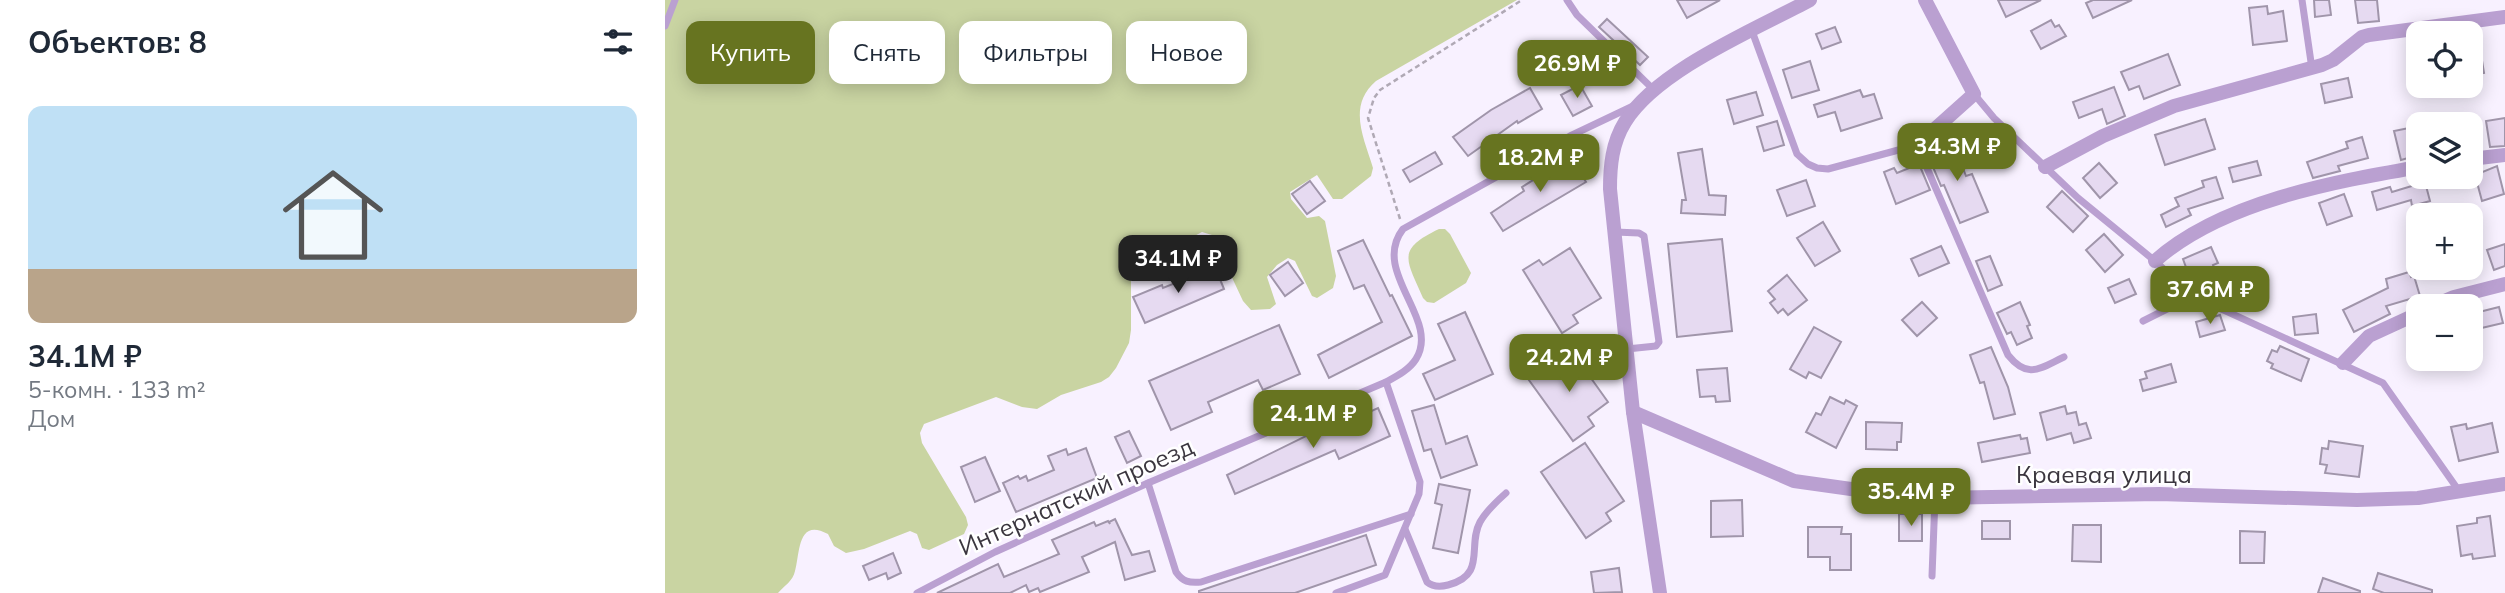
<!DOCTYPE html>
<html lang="ru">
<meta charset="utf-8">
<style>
:root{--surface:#fff;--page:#f6f6f7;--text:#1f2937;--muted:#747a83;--accent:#677420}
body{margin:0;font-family:Mulish,sans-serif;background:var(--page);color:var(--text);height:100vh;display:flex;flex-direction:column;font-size:26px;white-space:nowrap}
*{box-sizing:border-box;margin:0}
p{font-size:23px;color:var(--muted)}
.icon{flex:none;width:38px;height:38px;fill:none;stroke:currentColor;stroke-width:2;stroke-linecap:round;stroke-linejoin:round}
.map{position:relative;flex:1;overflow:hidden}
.sheet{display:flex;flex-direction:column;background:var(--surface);width:665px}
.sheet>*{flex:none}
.banner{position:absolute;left:21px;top:21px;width:665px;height:63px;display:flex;gap:14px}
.tools{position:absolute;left:1741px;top:21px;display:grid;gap:14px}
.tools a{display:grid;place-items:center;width:77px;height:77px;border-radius:14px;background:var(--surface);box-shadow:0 4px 18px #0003;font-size:35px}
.price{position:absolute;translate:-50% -60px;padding:0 16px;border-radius:14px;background:var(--accent);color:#fff;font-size:23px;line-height:46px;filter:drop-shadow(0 2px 4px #0008)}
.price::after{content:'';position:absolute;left:50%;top:42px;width:21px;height:16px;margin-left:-10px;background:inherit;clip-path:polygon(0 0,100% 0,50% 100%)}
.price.current{background:#222;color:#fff}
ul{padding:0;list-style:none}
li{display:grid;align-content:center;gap:14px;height:371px;padding:0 28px}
li span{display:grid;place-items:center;height:217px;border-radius:14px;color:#555}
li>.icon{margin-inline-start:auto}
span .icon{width:126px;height:126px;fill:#fffc;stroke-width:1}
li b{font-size:30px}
h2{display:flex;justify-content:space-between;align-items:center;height:84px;padding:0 28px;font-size:30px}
.chip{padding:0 24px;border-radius:14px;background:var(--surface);box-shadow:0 4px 18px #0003;font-size:24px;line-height:63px}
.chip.current{background:var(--accent);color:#fff}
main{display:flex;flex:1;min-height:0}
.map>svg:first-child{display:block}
.green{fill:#c9d4a2}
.building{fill:#e6daf1;stroke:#a095aa;stroke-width:2}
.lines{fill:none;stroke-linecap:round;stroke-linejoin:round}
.path{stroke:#b0a9b5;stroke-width:2.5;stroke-dasharray:5 3.5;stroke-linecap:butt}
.service{stroke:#baa0d1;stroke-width:7}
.minor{stroke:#baa0d1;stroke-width:14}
.labels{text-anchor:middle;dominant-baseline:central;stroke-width:5;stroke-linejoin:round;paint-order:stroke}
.street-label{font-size:24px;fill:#3b363f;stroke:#fff}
</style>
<main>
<section class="sheet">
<h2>Объектов: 8<svg class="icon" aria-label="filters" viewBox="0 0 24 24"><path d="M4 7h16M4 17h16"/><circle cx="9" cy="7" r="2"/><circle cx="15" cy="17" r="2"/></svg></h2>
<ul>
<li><span style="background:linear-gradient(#bfe0f5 75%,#b9a48a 0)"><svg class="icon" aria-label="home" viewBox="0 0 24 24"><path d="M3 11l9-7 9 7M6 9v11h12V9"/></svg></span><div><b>34.1M ₽</b><p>5-комн. · 133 m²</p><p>Дом</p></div></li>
</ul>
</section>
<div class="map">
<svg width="1840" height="593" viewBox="0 0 1840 593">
<rect width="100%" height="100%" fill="#f8f1ff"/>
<g class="green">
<path d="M 0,0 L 852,0 L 711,81 C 682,106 699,138 708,168 L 706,176 L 677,199 L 668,199 L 652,175 L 625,192 L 626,199 L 642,218 L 654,216 L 660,221 L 671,276 L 668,288 L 652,298 L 647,296 L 630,261 L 623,258 L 612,265 L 602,277 L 611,304 L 605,309 L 586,310 L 578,301 L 547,235 L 537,232 L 507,248 L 469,274 L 466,280 L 466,330 L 464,343 L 451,368 L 444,377 L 436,382 L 396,395 L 372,409 L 357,407 L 331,397 L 259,424 L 255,433 L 257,443 L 301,517 L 303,525 L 299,534 L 264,550 L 257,548 L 252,534 L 245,531 L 199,549 L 181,553 L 169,546 L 163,534 C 132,517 135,554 130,571 C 128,581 119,586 113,593 L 0,593 Z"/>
<path d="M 774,229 L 780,229 L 785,234 L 806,273 L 801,283 L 769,303 L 762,302 L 758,298 C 742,260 730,250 774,229 Z"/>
</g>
<g class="building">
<polygon points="1012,0 1055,0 1022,18"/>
<polygon points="1333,0 1376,0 1341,17"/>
<polygon points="1428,0 1467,0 1428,18 1421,3"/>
<polygon points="1649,0 1664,0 1666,15 1650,17"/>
<polygon points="1690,0 1712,0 1714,21 1693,23"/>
<polygon points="1602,6 1603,14 1618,11 1622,41 1588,45 1584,8"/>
<polygon points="942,19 983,57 975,65 934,27"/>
<polygon points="1386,20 1390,27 1394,25 1401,36 1376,49 1366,31"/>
<polygon points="1170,27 1176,42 1157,49 1151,34"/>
<polygon points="1806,36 1813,36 1819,73 1806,75"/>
<polygon points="923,45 932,66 921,70 912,50"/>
<polygon points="1503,54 1515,85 1479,99 1474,86 1464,90 1456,72"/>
<polygon points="1145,61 1154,90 1127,98 1118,70"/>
<polygon points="1683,78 1687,97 1660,103 1656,84"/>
<polygon points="915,85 927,106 908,116 896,95"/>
<polygon points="1449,87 1460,116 1442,124 1437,109 1414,118 1408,102"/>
<polygon points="865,88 877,109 853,123 852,121 803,156 788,137 826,110"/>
<polygon points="1195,90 1198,97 1209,94 1217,118 1176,131 1170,112 1153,117 1149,105"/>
<polygon points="1091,92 1098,115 1069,124 1062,100"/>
<polygon points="1840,118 1840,146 1825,147 1821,121"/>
<polygon points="1540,119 1550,149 1500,165 1490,135"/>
<polygon points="1112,121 1119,145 1099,151 1092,127"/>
<polygon points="1754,126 1754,155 1736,160 1729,131"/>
<polygon points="1697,137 1703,158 1673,166 1675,171 1648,178 1642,162 1683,148 1681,142"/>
<polygon points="1287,140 1301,176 1307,174 1323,212 1295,223 1279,185 1276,186 1265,160 1269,158 1265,149"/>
<polygon points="1037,149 1044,195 1061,196 1060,215 1016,213 1017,200 1021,200 1013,153"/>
<polygon points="770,152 777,164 745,182 738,170"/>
<polygon points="905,157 921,182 838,231 826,213 859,191 857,187"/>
<polygon points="1592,161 1596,175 1568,182 1564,168"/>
<polygon points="1434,163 1452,183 1435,198 1418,178"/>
<polygon points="1254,164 1265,190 1231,204 1219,172 1229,168 1232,173"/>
<polygon points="1832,166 1839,194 1817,201 1810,175"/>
<polygon points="1551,177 1558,198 1523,209 1526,215 1501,227 1496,215 1514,206 1510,198 1539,187 1537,181"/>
<polygon points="1141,180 1150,206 1122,216 1112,190"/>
<polygon points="645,181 660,201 642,214 627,194"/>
<polygon points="1760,182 1765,201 1747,206 1746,200 1712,210 1707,192 1725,187 1727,192"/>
<polygon points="1397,191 1423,216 1408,232 1382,207"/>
<polygon points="1679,194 1687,216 1662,225 1654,203"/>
<polygon points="1158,222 1175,251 1150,266 1132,238"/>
<polygon points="1439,234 1458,255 1440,272 1421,250"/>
<polygon points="1057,239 1067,331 1012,337 1003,244"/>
<polygon points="698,240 725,296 727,295 747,336 664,378 653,355 717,322 699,285 689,289 673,251"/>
<polygon points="1840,244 1840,266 1829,270 1822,250"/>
<polygon points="1276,246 1284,263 1254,276 1246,259"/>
<polygon points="1546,247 1553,263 1548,265 1550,271 1526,281 1518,259"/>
<polygon points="905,248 936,298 908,315 913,323 897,333 858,270 874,260 878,265"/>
<polygon points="1325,256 1337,285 1323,291 1311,261"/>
<polygon points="623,262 638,283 620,296 605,275"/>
<polygon points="550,267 559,289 480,323 468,297 497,285 498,288"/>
<polygon points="1744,272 1746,277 1749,276 1755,296 1721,306 1725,314 1689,332 1678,310 1723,288 1721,279"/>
<polygon points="1122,275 1142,300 1123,315 1118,309 1113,313 1105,303 1110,299 1103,291"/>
<polygon points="1464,279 1471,294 1450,303 1443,288"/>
<polygon points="1257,302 1272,318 1252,336 1237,320"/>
<polygon points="1355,302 1365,325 1362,326 1367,338 1352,345 1346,332 1342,334 1332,313"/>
<polygon points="1834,307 1838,323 1808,330 1806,314"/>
<polygon points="800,312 828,374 770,400 758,374 790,360 773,324"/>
<polygon points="1651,314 1653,333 1630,335 1628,317"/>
<polygon points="1555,315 1560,330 1535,337 1531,322"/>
<polygon points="614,325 635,374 598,390 593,380 543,402 547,412 506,430 484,381"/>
<polygon points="1149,327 1176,342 1156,378 1144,372 1141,378 1125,369"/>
<polygon points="1615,346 1644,359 1636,381 1606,368 1608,364 1602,361 1607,350 1612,352"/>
<polygon points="1326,347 1343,387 1350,414 1329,419 1319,382 1315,383 1305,355"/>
<polygon points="908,353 943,402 923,417 929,426 908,441 861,376 884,360 889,367"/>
<polygon points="1506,364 1511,382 1478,391 1475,380 1482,378 1480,372"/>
<polygon points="1062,368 1065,401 1051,402 1050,396 1035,397 1032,370"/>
<polygon points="1165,397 1179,404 1181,400 1192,406 1171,448 1141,432 1151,413 1156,415"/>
<polygon points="769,405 781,444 802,436 812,465 776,478 766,449 759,451 747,411"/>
<polygon points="1400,406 1402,414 1411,412 1414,425 1421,423 1426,438 1409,443 1406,433 1382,440 1375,413"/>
<polygon points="713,408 725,436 674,459 670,450 570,494 562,475 649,432 651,436"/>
<polygon points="1201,422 1237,423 1236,442 1232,442 1232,450 1201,449"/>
<polygon points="1827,423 1833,452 1794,461 1786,427 1801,424 1802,429"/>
<polygon points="464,431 476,456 462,463 450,437"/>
<polygon points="1355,435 1356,439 1362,438 1365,453 1317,462 1313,443"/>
<polygon points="1664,441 1698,446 1694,477 1660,473 1662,465 1655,464 1657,448 1663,449"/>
<polygon points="920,443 959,501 941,513 946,521 921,538 876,472"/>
<polygon points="421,448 432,478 351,512 338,483 353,476 355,479 361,476 363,481 389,470 383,456 401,449 403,455"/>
<polygon points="320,457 335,491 310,502 296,467"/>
<polygon points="774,484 805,490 793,553 768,548 777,505 770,503"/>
<polygon points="1077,500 1078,536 1046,537 1046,501"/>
<rect x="1234" y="514" width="23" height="27"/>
<polygon points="1825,516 1830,556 1808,559 1807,554 1796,556 1792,526 1812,523 1812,518"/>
<polygon points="450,519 467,555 484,551 490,571 460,580 450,542 417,557 424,572 375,592 373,588 364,592 361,585 345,593 272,593 333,564 339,577 394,554 387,540 429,522 431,526 443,521 445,524 444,522"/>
<rect x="1317" y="521" width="28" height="18"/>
<polygon points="1408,525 1436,525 1436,562 1407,561"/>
<polygon points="1143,527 1177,527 1176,534 1186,534 1186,570 1165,570 1165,557 1143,557"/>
<polygon points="1575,531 1600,532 1599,563 1575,563"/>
<polygon points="701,535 711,565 630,593 534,593 534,591"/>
<polygon points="228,553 236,573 223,579 221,573 204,580 198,566"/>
<polygon points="954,568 957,592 929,593 926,572"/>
<polygon points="1713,573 1767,590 1767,593 1719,593 1708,589"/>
<polygon points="1658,578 1695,591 1695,593 1653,593"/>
</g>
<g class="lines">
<polyline class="path" points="735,219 703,118 709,98 715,90 857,0"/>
<g class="service">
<polyline points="902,0 912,15 989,90"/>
<polyline points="1637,0 1647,69"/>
<polyline points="0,26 10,0"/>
<path d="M 1087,31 L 1132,154 L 1143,164 L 1152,168 L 1163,169 L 1252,145 L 1343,355 C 1363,380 1375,368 1399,357"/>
<polyline points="1309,94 1329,118 1413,198 1490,261 1528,296 1718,383 1794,491"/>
<polyline points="950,232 974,233 979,236 994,342 991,346 962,349"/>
<polyline points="1478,321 1528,296"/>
<path d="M 483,483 L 511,572 C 518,582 524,583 536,582 L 746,514"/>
<path d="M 740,529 L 762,582 C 768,587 775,587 783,585 C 822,575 802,546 815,522 C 821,511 832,501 841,493"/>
<polyline points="1267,576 1270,498"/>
<path d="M 252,593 L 330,552 L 483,483 L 721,382 C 732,376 744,370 751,359 C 776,319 705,272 738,229 L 905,136 L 966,107"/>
<polyline points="671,593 720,575 754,494 755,482 721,382"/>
</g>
<g class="minor">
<polyline points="1252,145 1309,94 1260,0"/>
<polyline points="1806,159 1840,155"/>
<polyline points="1380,167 1438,136 1509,106 1657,65 1668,60 1697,37 1704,35 1840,17"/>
<path d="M 1490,261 C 1556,202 1668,182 1754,167"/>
<polyline points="1768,306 1789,297 1840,284"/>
<polyline points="1678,363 1704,336 1754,313"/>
<polyline points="968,412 1129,481 1243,497 1270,498 1494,494 1692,500 1753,498 1840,484"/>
<path d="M 995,593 L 968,412 L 945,189 C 945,166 947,143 960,122 C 992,70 1091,29 1145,0"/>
</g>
</g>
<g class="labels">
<g class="street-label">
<text x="1439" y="474">Краевая улица</text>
<text transform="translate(411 496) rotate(-24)">Интернатский проезд</text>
</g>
</g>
</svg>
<div class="tools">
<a><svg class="icon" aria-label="locate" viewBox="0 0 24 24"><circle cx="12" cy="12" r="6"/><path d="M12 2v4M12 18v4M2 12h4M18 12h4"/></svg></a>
<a><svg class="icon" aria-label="layers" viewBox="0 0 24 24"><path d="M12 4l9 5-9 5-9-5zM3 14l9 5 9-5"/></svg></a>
<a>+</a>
<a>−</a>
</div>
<b class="price" style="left:912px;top:100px">26.9M ₽</b>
<b class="price" style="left:1292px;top:183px">34.3M ₽</b>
<b class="price" style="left:875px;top:194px">18.2M ₽</b>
<b class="price current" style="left:513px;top:295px">34.1M ₽</b>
<b class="price" style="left:1545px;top:326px">37.6M ₽</b>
<b class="price" style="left:904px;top:394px">24.2M ₽</b>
<b class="price" style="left:648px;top:450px">24.1M ₽</b>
<b class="price" style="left:1246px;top:528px">35.4M ₽</b>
<div class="banner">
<a class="chip current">Купить</a>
<a class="chip">Снять</a>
<a class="chip">Фильтры</a>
<a class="chip">Новое</a>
</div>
</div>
</main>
